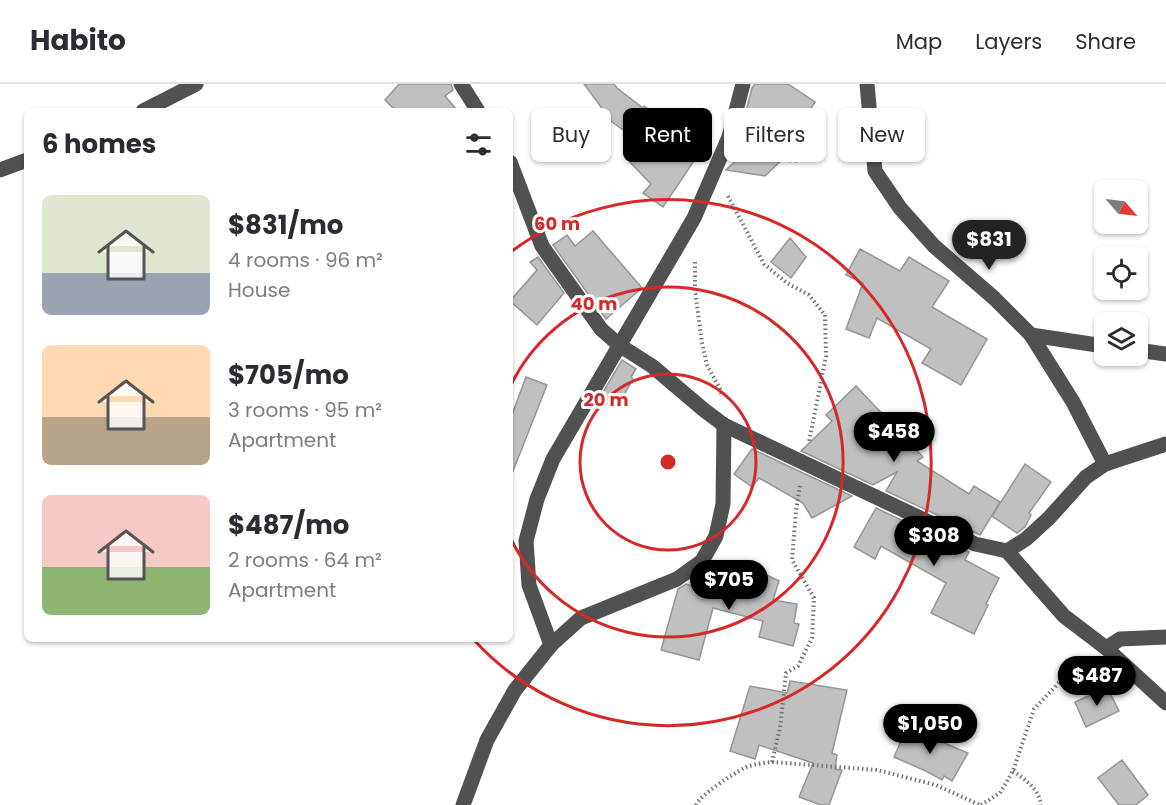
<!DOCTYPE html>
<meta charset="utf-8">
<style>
:root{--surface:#fff;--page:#f7f7f7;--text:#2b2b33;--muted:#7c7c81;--line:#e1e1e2;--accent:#000}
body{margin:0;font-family:Poppins,sans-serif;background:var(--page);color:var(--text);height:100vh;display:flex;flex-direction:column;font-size:22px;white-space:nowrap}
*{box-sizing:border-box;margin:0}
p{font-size:20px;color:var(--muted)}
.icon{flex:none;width:33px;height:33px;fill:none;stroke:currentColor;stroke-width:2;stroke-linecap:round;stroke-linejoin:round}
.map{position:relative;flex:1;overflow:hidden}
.side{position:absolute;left:24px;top:24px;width:489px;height:534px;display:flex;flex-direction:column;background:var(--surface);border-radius:9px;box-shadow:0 2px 4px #0004}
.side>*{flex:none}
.guide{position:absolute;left:531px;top:24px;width:544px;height:54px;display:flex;gap:12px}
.needle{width:39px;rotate:118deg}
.controls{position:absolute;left:1094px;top:96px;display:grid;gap:12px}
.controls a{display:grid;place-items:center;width:54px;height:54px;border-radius:9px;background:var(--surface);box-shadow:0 2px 4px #0004;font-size:30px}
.price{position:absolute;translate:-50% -51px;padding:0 14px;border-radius:21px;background:var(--accent);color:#fff;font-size:20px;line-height:39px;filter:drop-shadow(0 2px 3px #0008)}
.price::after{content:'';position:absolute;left:50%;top:36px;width:18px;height:14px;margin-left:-9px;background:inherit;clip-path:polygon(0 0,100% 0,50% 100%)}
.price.on{background:#222;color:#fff}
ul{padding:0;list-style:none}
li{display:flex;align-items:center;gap:18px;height:150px;padding:0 18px}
li span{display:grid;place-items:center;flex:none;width:168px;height:120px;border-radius:9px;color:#555}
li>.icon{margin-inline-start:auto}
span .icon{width:72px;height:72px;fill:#fffc;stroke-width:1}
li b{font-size:26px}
h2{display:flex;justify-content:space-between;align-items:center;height:72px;padding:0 18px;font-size:26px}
.pill{padding:0 21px;border-radius:9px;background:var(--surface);box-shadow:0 2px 4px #0004;font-size:21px;line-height:54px}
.pill.on{background:var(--accent);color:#fff}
header{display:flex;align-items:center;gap:36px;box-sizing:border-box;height:84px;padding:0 30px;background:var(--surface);border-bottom:2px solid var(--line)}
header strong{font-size:28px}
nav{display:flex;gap:33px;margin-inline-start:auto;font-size:21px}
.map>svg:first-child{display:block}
.building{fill:#c0c0c0;stroke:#959595;stroke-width:1.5}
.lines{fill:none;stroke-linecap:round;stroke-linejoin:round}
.path{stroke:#737373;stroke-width:4;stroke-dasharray:1.5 3;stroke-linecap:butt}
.minor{stroke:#515151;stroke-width:15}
.ring{fill:none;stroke:#d62828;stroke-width:3}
.centre{fill:#d62828;stroke:#fff;stroke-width:3}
.ring-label{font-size:18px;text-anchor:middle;font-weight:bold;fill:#d62828;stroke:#fff;stroke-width:6;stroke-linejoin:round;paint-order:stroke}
</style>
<header>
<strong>Habito</strong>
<nav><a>Map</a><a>Layers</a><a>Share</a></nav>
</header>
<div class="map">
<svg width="1166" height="721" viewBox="0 0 1166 721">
<rect width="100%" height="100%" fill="#fff"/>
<g class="building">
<polygon points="399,0 451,0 453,6 445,12 458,27 396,27 385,16"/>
<polygon points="584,0 614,0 617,4 643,24 644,22 691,53 689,59 691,57 702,65 663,123 643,109 651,100 626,74 641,59 601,30 604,27"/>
<polygon points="755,0 788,0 815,18 808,29 819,35 796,78 791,76 790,78 784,74 765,92 726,86 770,44 746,27 752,4"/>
<polygon points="593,147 642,204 606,235 553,161 567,151 575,162"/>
<polygon points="790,154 806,173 791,194 771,178"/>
<polygon points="860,165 900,187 909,173 949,197 932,223 987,255 961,301 922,279 931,265 877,234 869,254 846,245 863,199 846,191"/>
<polygon points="538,173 564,209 537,241 510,217 537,186 530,178"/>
<polygon points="622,276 636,285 631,293 633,295 620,318 619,317 614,324 599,315"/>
<polygon points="526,293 547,301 511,392 510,392 510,336"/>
<polygon points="856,302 923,373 917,377 969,410 974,402 1000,418 980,451 886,407 897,388 873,401 801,367 832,337 826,331"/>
<polygon points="752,365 852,412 812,434 803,419 759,394 752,403 734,390"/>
<polygon points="1025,380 1051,398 1029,429 1031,431 1025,443 1017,449 992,432"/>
<polygon points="876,424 969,468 965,476 999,494 986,520 988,521 974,550 931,529 946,499 881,462 875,475 854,463"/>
<polygon points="741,479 779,497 773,516 797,520 794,539 799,540 793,562 759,553 763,537 713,524 699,576 661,566 678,505 686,500 693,502 694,497 730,504"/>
<polygon points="790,597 847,606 832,669 837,671 835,685 842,686 829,721 821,721 799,713 813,679 759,661 755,675 730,667 750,602 787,609"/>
<polygon points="1107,603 1119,627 1086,643 1075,618"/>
<polygon points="907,643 968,669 952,697 944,692 942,696 926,687 894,673"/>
<polygon points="1122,676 1148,711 1136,721 1119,721 1098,694"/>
</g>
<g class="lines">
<g class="path">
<polyline points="728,112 764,180 787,199 809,211 825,231 826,272 809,358"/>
<polyline points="695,178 695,206 702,259 707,281 720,305 721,310"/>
<polyline points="772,678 780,644 786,589 798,582 812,554 814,514 792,476 796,427 800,401"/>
<path d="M 1013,687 C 1026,696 1039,705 1041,721"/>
<path d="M 696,721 C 700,711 733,690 744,684 C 753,680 763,679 772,678 L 877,686 L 936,701 L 980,721"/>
<polyline points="981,721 1000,709 1013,687 1034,625 1070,587 1087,577"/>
</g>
<g class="minor">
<polyline points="461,0 478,27"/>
<polyline points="867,0 875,87 900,124 934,162 994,214 1031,251 1073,318 1105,380"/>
<polyline points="143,27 196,0"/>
<polyline points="510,78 542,162 601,245 619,261 652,282 704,326 724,341 975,460 1007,467 1026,455 1049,434 1086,393 1105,380 1166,360"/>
<polyline points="0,86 27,76"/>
<polyline points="1031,251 1104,262"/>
<polyline points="1137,266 1166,270"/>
<polyline points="1007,467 1064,532 1106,564 1166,619"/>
<polyline points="551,561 529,501 526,457 537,415 553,375 694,134 729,53 743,0"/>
<polyline points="1106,564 1120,555 1166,553"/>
<polyline points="463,721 487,656 515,606 551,561 581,534 677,495 702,477 716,452 723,420 724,341"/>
</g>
</g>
<g class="ring">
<circle cx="668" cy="378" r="88"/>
<path d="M510 303A175 175 0 1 1 510 453"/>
<path d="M512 167A263 263 0 1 1 474 556"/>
</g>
<circle cx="668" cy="378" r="9" class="centre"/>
<g class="ring-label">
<text x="557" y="146">60 m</text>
<text x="594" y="226">40 m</text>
<text x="606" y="322">20 m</text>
</g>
</svg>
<div class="controls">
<a><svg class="needle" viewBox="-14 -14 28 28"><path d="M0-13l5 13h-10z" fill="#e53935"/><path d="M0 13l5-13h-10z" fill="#7c7c81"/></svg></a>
<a><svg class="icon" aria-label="locate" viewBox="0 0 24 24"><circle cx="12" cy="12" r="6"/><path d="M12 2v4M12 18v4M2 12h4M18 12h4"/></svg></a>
<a><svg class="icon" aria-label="layers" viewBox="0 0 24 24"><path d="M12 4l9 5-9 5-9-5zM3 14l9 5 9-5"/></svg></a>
</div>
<b class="price on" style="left:989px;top:187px">$831</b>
<b class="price" style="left:894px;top:379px">$458</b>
<b class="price" style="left:934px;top:483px">$308</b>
<b class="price" style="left:729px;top:527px">$705</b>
<b class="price" style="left:1097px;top:623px">$487</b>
<b class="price" style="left:930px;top:671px">$1,050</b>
<div class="guide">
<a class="pill">Buy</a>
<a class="pill on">Rent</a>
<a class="pill">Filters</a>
<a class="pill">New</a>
</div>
<section class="side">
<h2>6 homes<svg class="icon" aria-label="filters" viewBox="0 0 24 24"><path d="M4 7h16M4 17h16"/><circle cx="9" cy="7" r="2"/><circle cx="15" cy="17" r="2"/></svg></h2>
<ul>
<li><span style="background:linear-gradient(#dfe7d0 65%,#9aa5b1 0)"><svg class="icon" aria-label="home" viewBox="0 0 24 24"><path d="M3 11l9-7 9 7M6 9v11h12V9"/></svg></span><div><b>$831/mo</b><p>4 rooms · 96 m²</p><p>House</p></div></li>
<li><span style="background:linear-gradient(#ffd9b3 60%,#b9a48a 0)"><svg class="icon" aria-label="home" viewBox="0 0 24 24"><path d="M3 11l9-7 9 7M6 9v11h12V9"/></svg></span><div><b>$705/mo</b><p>3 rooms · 95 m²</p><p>Apartment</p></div></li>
<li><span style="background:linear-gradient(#f6c9c9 60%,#8fb573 0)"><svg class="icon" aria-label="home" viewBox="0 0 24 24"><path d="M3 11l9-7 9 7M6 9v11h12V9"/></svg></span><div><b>$487/mo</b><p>2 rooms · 64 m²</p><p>Apartment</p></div></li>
</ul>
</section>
</div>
